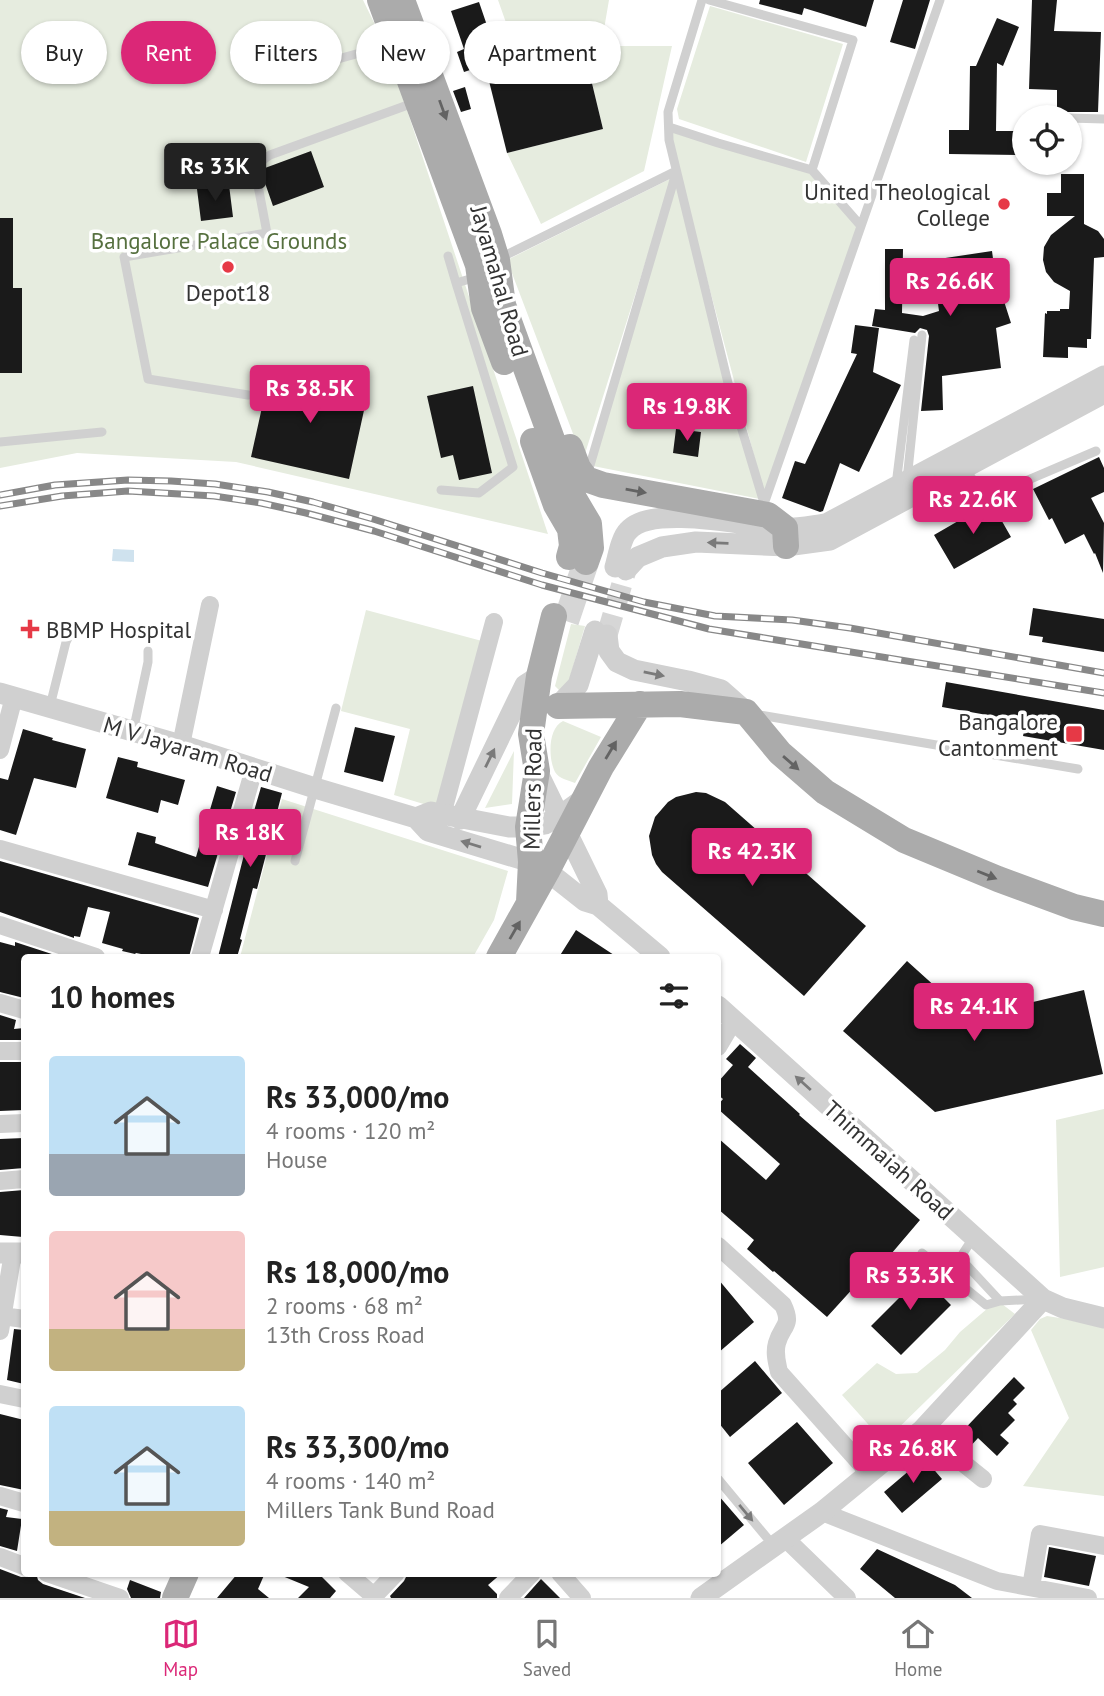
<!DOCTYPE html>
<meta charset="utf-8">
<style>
:root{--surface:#fff;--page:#f6f6f6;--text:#222;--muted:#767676;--line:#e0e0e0;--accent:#db2777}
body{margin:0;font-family:"PT Sans",sans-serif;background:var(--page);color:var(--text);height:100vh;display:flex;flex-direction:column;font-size:26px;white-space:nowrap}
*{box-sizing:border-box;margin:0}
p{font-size:23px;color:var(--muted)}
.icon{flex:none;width:38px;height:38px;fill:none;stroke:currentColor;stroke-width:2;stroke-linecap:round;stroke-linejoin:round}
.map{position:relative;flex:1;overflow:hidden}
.panel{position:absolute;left:21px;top:954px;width:700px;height:623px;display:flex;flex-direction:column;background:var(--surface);border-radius:7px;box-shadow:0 2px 5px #0004}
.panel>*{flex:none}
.banner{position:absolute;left:21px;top:21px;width:700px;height:63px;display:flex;gap:14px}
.controls{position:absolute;left:1012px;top:105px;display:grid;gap:14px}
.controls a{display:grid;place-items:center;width:70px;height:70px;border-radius:50%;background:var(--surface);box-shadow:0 2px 5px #0004;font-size:35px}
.price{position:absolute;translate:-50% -60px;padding:0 16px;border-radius:7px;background:var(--accent);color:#fff;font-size:23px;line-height:46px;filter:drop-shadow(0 2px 4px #0008)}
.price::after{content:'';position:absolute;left:50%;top:42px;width:21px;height:16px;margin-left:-10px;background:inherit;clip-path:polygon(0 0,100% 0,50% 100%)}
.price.on{background:#222;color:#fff}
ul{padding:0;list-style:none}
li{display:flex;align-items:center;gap:21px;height:175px;padding:0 28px}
li span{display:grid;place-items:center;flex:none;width:196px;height:140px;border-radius:7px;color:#555}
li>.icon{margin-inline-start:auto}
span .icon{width:84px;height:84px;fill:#fffc;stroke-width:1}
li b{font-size:30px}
h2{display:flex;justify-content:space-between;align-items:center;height:84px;padding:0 28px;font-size:30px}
.chip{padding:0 24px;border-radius:32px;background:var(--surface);box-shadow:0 2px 5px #0004;font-size:24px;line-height:63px}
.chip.on{background:var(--accent);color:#fff}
.tab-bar{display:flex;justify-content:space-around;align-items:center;height:98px;border-top:2px solid var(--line);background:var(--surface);font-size:19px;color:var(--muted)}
.tab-bar a{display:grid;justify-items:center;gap:4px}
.tab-bar .on{color:var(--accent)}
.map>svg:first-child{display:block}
.green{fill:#e6ecdf}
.water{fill:#cfe2ee}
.building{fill:#1a1a1a}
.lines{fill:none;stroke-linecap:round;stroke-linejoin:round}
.tertiary-tunnel{stroke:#d6d6d6;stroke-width:21;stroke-dasharray:21 10;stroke-linecap:butt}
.primary-tunnel{stroke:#d6d6d6;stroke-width:26;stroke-dasharray:26 13;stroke-linecap:butt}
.service{stroke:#d0d0d0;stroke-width:9}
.minor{stroke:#d0d0d0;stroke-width:18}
.tertiary{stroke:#d0d0d0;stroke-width:21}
.primary{stroke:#ababab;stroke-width:26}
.rail-casing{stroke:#888;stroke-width:7}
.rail{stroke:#fff;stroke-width:4.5;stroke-dasharray:13;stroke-linecap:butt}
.oneway{fill:#636363}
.oneway2{fill:#7a7a7a}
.poi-dot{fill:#e63946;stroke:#fff;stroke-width:2.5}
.labels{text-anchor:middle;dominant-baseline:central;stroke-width:7;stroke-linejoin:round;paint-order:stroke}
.poi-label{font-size:23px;fill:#333;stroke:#fff;text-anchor:end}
.park-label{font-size:23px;fill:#56703f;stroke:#fff}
.street-label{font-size:23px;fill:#333;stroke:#fff}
</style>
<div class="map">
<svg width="1104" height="1598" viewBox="0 0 1104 1598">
<rect width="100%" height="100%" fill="#fff"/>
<path class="green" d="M0,0H363L386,47L548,534L236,462L77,453L0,468Z
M498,0H609L603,35L510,34Z
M710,6L843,44L806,162L679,119L677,109Z
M583,46H672L644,171L541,224L507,153L603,129Z
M670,128L810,172L859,226L764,493L670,140Z
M672,178L583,460L507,260Z
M676,185L760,499L593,466Z
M366,610L482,641L440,809L394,795L410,729L341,711Z
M571,624L585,626L568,684L560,691L555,686Z
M563,721L601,737L575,783C568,780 559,779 555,772C548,758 548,728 563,721Z
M514,751L512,804L485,808Z
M282,799L508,871L494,920L473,957H240Z
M1104,1109V1267L1060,1277L1056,1120Z
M1002,1304L1015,1314L884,1442L842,1395L877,1363L896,1374L917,1373L945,1350L960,1332L988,1308Z
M1047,1316L1066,1319L1104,1328V1496L1023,1486L1069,1418L1031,1330L1040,1319Z"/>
<path class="water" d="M113,549L134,550V562L112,561Z"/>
<path class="building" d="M760,0H874L866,27L804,8L802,15L759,4Z
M903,0H930L915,49L890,42Z
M1032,0H1057L1054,31L1101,32L1098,112H1057V90L1029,89Z
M479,2L492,40L514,33L523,61L583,46L603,129L507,153L485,65L464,72L457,52L464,49L451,11Z
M997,18L1019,27L1003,66L997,63L996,131H1024V155L949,154V130H969L970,66H976Z
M465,87L471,109L461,112L453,91Z
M311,151L324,187L273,206L265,183L263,175L265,168Z
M1061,174H1084V224L1098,231L1104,239V257L1094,258L1091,339H1087V348L1068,347V358L1043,357L1045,313L1047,314V311H1060V309H1069L1070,291L1054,282L1046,272L1043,260L1044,247L1051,235L1075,216H1047V193H1061Z
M229,185L233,217L201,221L197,189Z
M0,218H13V288H22V373H0Z
M885,249H903L902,313L923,316L939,311L932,260L992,251L998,296L1002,295L1011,323L996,328L1001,368L942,376L943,410L921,411L929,336L927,330L920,328L915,333L872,326L875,309L885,310Z
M855,325L879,328L873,372L901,385L859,472L840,463L823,511L820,512L782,498L795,461L805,464L857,354L851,353Z
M270,371L368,392L349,479L251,457Z
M473,386L492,473L459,480L453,455L441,458L427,396Z
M676,429L701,432L698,457L673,453Z
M1099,457L1104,468V492L1091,498L1104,523L1103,573L1095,553L1094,554L1084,534L1065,544L1052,518L1049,520L1033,489Z
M991,502L1011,537L954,569L934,535Z
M1033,608L1104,619V652L1042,642L1043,637L1029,635Z
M946,682L1104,710V750L1023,736L1026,722L942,707Z
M355,727L395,736L383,782L344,772Z
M23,729L53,738L52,740L86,749L76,788L34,778L16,835L0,830V778L8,780Z
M118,757L138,762L137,767L185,780L178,805L161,800L158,813L106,798Z
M217,786L236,792L208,887L128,865L137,832L156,837L155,843L196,857Z
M261,787L282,793L257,889L253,888L240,939L242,940L237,957H218L247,843L245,842Z
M696,792L706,793L725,802L866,926L804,996L662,872L656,864L652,855L649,836L655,817L668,802L676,797Z
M0,861L199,918L189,957H156L136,953L135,954L122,951L123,949L102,943L110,912L88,907L80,937L74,936V938L0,912Z
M576,930L617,957H559Z
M0,942L15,946V942L61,957H24V998L0,992Z
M907,961L969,1017L1084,990L1103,1074L935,1112L843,1031Z
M0,1015L16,1020L14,1029L24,1028V1040H0Z
M740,1044L756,1058L748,1067L800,1114L799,1115L920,1220L880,1267L876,1263L827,1317L774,1271L773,1272L747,1249L754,1240L718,1209V1138L766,1180L780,1164L718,1109V1105L723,1099L718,1095V1082L733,1065L726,1059Z
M0,1062H24V1110L0,1111Z
M24,1138V1168L0,1170V1139Z
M24,1190L23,1237L0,1235V1192Z
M913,1267L930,1284L928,1289L930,1294L935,1296L940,1294L951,1305L901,1355L871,1326L902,1295L894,1286Z
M718,1279L754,1322L718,1353Z
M14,1329L24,1330V1384L7,1380Z
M755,1361L782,1393L730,1437L718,1422V1393Z
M1014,1377L1025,1388L1013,1400L1017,1404L1008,1413L1015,1420L1000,1435L1009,1443L997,1456L978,1438L967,1450L955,1439Z
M0,1414L24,1420V1490L0,1485Z
M797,1422L833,1463L784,1505L748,1463Z
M924,1458L942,1479L902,1513L884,1492Z
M718,1495L744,1525L718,1547Z
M0,1508L8,1510L6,1517L22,1519L17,1551L0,1546Z
M1049,1547L1096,1556L1089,1586L1044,1577Z
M877,1549L955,1585L972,1598H895L860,1569Z
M0,1569L21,1577H27L32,1573H36L38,1580L43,1584L85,1598H0Z
M238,1573H265L258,1589L269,1598H217Z
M275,1573H318L336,1591L330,1598H298L309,1587Z
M502,1573L488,1585L497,1594V1598H391L390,1596L404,1581L408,1573Z
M541,1579L560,1598H524Z
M130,1580L161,1592L160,1598H131L127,1589Z"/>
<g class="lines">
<path class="tertiary-tunnel" d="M607,635L626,570"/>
<path class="primary-tunnel" d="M566,621L586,562"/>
<path class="service" d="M702,0L668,112L669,140L728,383L764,503
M327,62L389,45
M1035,117H1042
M1069,118L1104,119
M669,127L718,143L812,170L853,40L709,0
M812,170L861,226
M448,256L456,283L470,279
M498,259L676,171
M248,395L148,379L124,257L267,233L256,175C257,165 262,160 270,155L416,102
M0,442L102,432
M964,468L983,493L1000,492L1096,451
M588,472L676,173
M907,480L922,335
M896,485L914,340
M441,490L479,493L513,467L456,283
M764,504L940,0
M50,706L66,642L69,636
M754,714L1078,769
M133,732L148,662V651
M295,861L336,708
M973,1238L960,1258L1000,1301
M922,1253L986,1305L1000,1301L1038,1299
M935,1289L947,1273
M718,1479L773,1545"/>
<path class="minor" d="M181,745L210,605
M0,750L14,697
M442,815L494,622
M0,849L214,910
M0,925L96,957
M200,957L254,769
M0,1003L24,1010
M718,1047L734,1020
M0,1051H24
M0,1124L24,1123
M0,1181L24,1179
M718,1246L783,1305C793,1326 782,1325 777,1343C774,1353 777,1362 779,1372L869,1473
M2,1316L24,1319
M0,1331L13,1253
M0,1394L24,1399
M922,1430L983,1479
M0,1496L24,1503
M822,1512L997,1581L1088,1598
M786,1539L847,1598
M0,1557L24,1566
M47,1573L120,1598
M347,1573L374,1596
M560,1573L582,1598
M1031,1587L1040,1534L1104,1546
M376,1598L374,1596L396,1573
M508,1598L532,1573"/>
<path class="tertiary" d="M615,567C618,557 621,538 628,531C650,504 745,525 777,528C793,530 810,526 826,524L1104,376
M626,570L638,557L662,547L696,542L786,546L830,540L1104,393
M607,635L609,651L617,662L634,670L688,681L721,690L746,712
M0,693L181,745L315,788L416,818L428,831L531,862L547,871L585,901L598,905L660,957
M558,706L578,685L595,631
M537,771L597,894L598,905
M416,818L431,812L509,827H528L545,824L560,816L582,800
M460,819L525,685L539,676
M718,1006L1043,1299L1063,1308L1104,1318
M0,1253H24
M701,1598L822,1512L922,1430L1043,1299"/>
<path class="primary" d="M380,0L478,265L484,308L504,362
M402,0L489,234L497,260L503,305L573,497L589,524L591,548L586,562
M533,441L556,505L570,529L572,546L569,557
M570,447L578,468L586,479L603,485L768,515L785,528L786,546
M558,706L680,704L746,712L780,753L825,792L904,840L998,879L1074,907L1104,914
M529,902L531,862L528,827L537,771L531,734L539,676L554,616
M499,957L547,871L601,767L640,704
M175,1598L186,1573"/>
<g class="rail-casing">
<path id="rail" d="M0,495L55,485L128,480L171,481L215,484L268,492L313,502L373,519L542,573L644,602L715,616L792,620L850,628L1104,673
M0,506L62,496L128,491L214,496L261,503L306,513L374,531L542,585L709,629L1104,693"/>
</g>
<use href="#rail" class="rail"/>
</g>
<defs><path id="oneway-solid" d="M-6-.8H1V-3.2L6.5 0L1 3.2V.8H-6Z" transform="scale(1.75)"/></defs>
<g class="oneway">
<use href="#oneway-solid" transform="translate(443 110) rotate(70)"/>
<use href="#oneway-solid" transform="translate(636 491) rotate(10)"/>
<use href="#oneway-solid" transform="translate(611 750) rotate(-59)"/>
<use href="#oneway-solid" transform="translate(791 763) rotate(41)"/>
<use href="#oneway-solid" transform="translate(987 875) rotate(22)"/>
<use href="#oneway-solid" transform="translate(515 930) rotate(-60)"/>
</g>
<g class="oneway2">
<use href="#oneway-solid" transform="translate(718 543) rotate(-178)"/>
<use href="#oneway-solid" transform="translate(654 674) rotate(11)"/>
<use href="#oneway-solid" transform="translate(490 758) rotate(-64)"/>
<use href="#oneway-solid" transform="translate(471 844) rotate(-163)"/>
<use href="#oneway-solid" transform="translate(803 1083) rotate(-138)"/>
<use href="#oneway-solid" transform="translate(746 1513) rotate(50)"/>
</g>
<g class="poi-dot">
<circle cx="1004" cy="204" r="7"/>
<circle cx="228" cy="267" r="7"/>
<path d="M26.5 618.5h7v7h7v7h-7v7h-7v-7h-7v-7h7z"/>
<rect x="1065" y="725" width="18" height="18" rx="3.5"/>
</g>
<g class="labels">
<g class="poi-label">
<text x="990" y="191">United Theological<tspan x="990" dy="26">College</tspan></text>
<text x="228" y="292" text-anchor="middle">Depot18</text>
<text x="46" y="629" text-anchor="start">BBMP Hospital</text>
<text x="1058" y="721">Bangalore<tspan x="1058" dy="26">Cantonment</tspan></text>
</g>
<g class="park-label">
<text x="219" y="240">Bangalore Palace Grounds</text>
</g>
<g class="street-label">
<text transform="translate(500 281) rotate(74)">Jayamahal Road</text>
<text transform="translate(188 749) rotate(17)">M V Jayaram Road</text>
<text transform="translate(532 789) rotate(-89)">Millers Road</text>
<text transform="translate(889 1160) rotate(42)">Thimmaiah Road</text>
</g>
</g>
</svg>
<div class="controls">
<a><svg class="icon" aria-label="locate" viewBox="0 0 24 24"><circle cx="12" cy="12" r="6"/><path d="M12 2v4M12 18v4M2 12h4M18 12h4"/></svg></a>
</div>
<b class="price on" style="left:215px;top:203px">Rs 33K</b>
<b class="price" style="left:950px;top:318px">Rs 26.6K</b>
<b class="price" style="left:310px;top:425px">Rs 38.5K</b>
<b class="price" style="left:687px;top:443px">Rs 19.8K</b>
<b class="price" style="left:973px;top:536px">Rs 22.6K</b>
<b class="price" style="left:250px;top:869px">Rs 18K</b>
<b class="price" style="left:752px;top:888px">Rs 42.3K</b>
<b class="price" style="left:974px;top:1043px">Rs 24.1K</b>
<b class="price" style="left:910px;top:1312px">Rs 33.3K</b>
<b class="price" style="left:913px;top:1485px">Rs 26.8K</b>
<div class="banner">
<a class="chip">Buy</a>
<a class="chip on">Rent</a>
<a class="chip">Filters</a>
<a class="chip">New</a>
<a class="chip">Apartment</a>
</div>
<section class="panel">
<h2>10 homes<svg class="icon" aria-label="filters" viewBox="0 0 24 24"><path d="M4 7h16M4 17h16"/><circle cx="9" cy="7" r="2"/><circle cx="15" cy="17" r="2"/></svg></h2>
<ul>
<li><span style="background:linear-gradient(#bfe0f5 70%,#9aa5b1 0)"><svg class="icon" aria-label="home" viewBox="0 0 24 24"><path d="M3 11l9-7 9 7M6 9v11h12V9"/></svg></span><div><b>Rs 33,000/mo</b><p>4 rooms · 120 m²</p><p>House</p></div></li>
<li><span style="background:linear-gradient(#f6c9c9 70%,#c2b280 0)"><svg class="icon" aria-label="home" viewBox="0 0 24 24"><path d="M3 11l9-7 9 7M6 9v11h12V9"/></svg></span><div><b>Rs 18,000/mo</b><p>2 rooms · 68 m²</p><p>13th Cross Road</p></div></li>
<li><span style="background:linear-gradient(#bfe0f5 75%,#c2b280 0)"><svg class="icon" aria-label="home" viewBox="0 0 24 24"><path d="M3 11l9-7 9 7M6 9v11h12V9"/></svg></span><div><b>Rs 33,300/mo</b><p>4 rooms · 140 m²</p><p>Millers Tank Bund Road</p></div></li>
</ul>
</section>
</div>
<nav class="tab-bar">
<a class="on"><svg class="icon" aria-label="map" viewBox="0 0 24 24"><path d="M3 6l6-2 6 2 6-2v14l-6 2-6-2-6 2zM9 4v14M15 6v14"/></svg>Map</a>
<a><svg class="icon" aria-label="saved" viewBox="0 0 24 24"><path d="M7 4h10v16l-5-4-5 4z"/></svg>Saved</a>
<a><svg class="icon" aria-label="home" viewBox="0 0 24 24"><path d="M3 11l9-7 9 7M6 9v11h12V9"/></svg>Home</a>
</nav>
